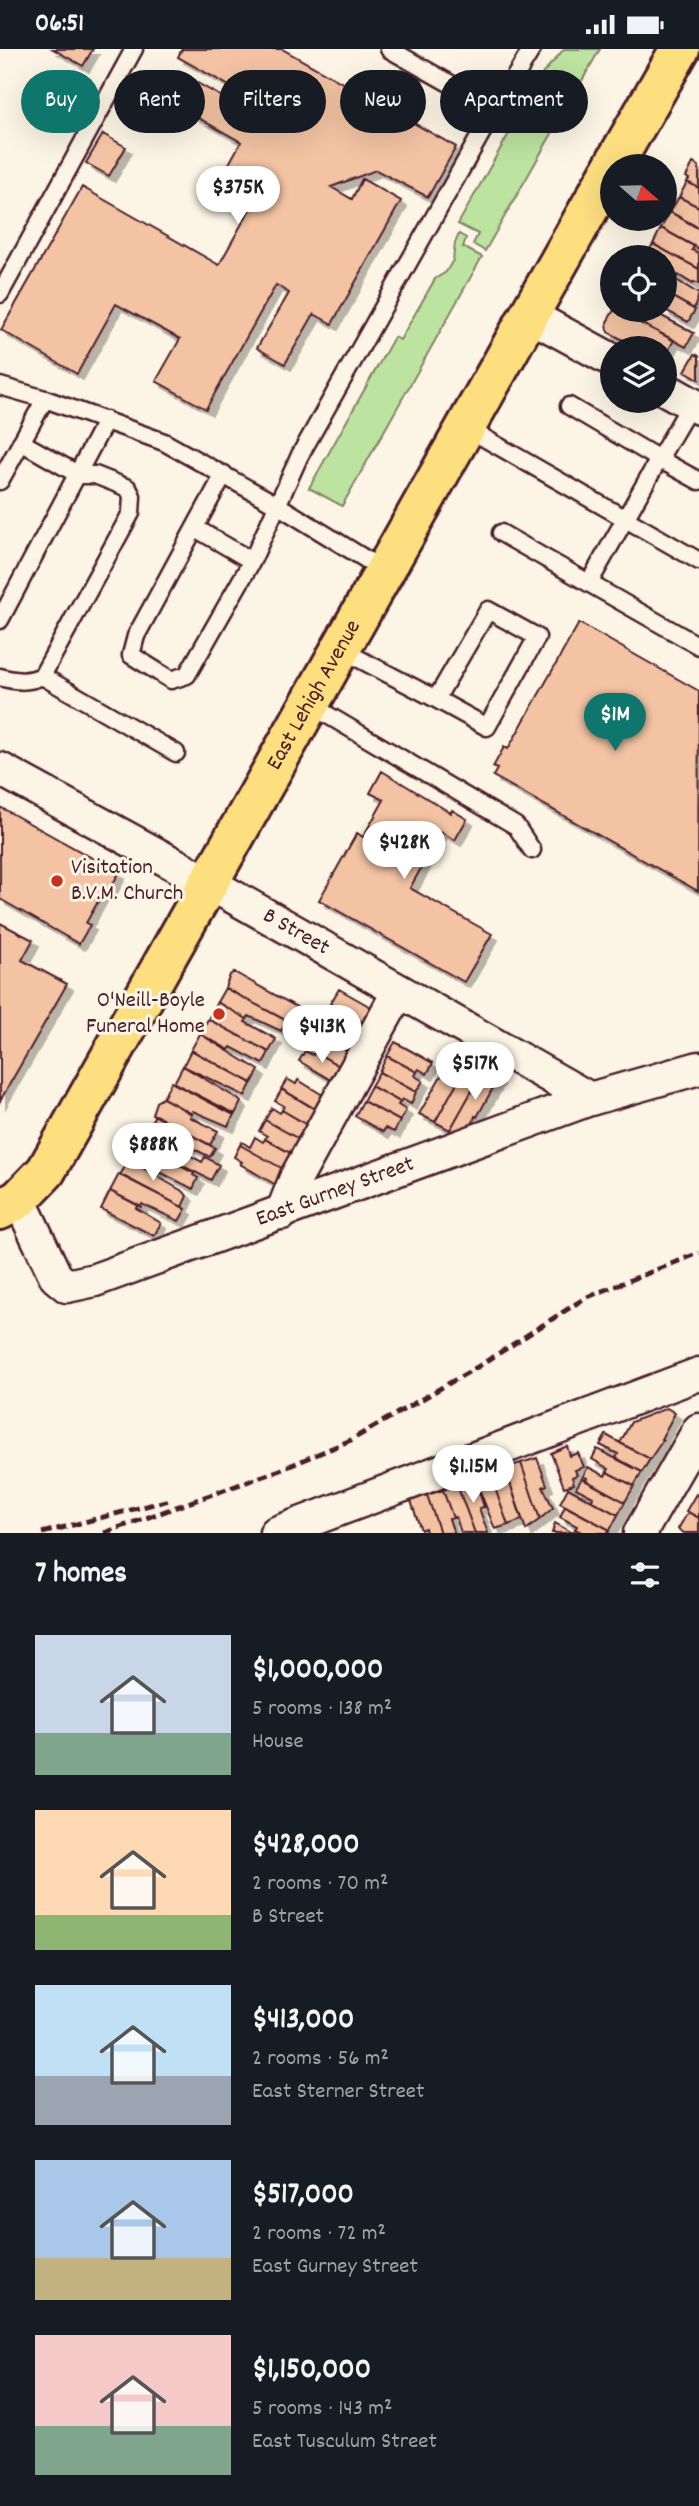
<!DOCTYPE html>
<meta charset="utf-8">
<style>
:root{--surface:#171b24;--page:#242831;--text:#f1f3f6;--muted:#9ea1a6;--accent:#0f766e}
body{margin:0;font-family:Dekko,sans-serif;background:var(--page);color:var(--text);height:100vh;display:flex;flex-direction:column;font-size:26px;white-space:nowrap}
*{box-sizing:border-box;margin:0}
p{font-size:23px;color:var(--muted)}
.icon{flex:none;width:38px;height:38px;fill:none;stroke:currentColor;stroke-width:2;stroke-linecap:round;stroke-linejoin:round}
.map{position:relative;height:1484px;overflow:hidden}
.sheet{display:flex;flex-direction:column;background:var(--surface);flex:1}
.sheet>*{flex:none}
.top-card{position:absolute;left:21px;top:21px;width:658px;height:63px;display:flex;gap:14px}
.needle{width:46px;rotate:110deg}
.controls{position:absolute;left:600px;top:105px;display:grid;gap:14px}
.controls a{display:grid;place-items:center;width:77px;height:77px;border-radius:50%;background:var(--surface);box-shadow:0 7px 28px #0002;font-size:35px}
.price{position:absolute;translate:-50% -60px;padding:0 16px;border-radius:24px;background:#fff;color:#222;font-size:23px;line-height:46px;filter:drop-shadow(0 2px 4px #0008)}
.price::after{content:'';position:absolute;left:50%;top:42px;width:21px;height:16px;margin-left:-10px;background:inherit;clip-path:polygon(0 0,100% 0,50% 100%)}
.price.on{background:var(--accent);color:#fff}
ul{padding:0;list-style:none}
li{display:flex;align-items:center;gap:21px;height:175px;padding:0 35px}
li span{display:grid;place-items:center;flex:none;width:196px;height:140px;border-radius:0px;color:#555}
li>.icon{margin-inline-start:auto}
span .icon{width:84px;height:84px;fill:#fffc;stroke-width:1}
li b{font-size:30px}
h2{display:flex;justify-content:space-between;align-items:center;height:84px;padding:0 35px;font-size:30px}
.tag{padding:0 24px;border-radius:32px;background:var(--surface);box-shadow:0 7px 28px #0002;font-size:24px;line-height:63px}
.tag.on{background:var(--accent);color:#fff}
.status{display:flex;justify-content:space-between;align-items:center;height:49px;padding:0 35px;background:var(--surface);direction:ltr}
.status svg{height:19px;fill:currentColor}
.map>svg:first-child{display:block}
.green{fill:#bce4a0;stroke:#838266;stroke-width:2}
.building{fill:#f3c3a3;stroke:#4a1f2b;stroke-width:2;filter:url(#shadow)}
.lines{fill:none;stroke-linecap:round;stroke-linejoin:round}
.lane-casing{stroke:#4a1f2b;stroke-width:21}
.street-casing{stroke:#4a1f2b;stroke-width:37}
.primary-casing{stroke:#4a1f2b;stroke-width:44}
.lane{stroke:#fcf5e5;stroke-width:16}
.street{stroke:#fcf5e5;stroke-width:32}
.primary{stroke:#fddf80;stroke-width:38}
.rail{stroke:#4a1f2b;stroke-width:5;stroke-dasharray:10 5;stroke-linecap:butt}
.poi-dot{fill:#c8321e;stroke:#fcf5e5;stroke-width:2.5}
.labels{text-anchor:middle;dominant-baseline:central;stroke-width:6;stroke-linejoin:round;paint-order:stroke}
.street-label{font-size:23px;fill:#4a1f2b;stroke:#fcf5e5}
.poi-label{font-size:23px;fill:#4a1f2b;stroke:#fcf5e5;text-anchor:start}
</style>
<div class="status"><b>06:51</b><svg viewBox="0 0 49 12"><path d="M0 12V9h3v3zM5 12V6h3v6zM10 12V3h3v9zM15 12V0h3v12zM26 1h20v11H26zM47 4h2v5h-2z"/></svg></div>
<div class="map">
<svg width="699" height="1484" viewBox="0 0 699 1484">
<defs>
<filter id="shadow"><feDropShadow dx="6" dy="6" stdDeviation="0" flood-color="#0004"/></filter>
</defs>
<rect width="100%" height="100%" fill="#fcf5e5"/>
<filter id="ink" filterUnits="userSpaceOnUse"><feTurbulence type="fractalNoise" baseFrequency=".0143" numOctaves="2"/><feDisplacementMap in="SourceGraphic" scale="14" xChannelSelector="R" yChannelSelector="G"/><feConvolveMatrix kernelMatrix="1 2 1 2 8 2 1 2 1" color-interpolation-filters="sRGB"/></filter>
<g filter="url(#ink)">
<path class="green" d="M564,0H600L485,202L473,195L478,185L458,175L543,24Z
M459,185L466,189L463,198L482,208L342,457L309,439L394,288L400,291L435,230L446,223L453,211L455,194Z"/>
<path class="building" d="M53,0H93L83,17Z
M182,0H282L456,98L428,148L376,121L331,138L352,150L362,130L401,152L332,275L314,265L285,315L257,299L289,244L276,236L206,360L156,332L180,290L116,255L77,325L1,281L82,138L219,216L255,151L220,131L241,93L177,57L192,31L256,67L263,56L178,8Z
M103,85L126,98L109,127L86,114Z
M693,114L699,117V139L687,133L689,130L686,128Z
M687,133L699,139V158L679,148Z
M679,148L699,158V179L670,163Z
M670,163L699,180V200L661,179Z
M661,179L694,197L692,201L699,204V220L653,195Z
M653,195L699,220V235L694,233L693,235L678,226L676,230L665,224V208H645Z
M665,224L699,245L694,260L665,244Z
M665,244L695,261L688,273L665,261Z
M614,261L674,291L665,308V299H638L608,283L607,273Z
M616,261H654L657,262L656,264L694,284L686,298Z
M695,305L699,307V330L685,322Z
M579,574L699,642L698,842L493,727L497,720L493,718L504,698L508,700Z
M382,722L451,764L452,761L467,770L455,791L441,783L410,839L492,885L464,933L319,851L357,784L363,788L384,751L370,744Z
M0,758L119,824L109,842L105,840L86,874L90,876L79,895L0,850Z
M0,874L33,891L22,911L67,935L0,1052Z
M234,923L300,960L293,973L287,970V972L225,939L230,926Z
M225,939L287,972L281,982L249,967L247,970L217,953Z
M339,940L376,961L367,976L330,955Z
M217,953L247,970L245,973L276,990L269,1003L208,970Z
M208,970L269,1003L263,1015L231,998L229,1001L200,985Z
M321,972L330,977L331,973L359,989L351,1004L315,984Z
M315,984L351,1004L343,1019L315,1003L317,999L308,994Z
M200,985L259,1021L252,1034L191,1001Z
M395,993L433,1014L427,1025L419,1020L417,1023L387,1007Z
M191,1001L248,1032L251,1035L245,1047L183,1017Z
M305,1002L313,1006L315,1003L343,1019L334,1033L299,1012Z
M453,1006L468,1014L435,1073L419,1065Z
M387,1007L417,1023L415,1027L423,1032L416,1043L379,1023Z
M468,1014L483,1022L450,1081L435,1073Z
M183,1017L238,1050L241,1053L235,1065L174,1034Z
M483,1022L498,1030L477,1068L475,1067L472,1076L453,1083L450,1081Z
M379,1023L416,1043L411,1055L402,1050L400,1053L371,1037Z
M287,1030L296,1035L298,1031L326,1048L318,1062L281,1040Z
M171,1033L234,1066L228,1077L193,1062L192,1065L163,1049Z
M371,1037L400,1053L398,1056L406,1061L400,1072L363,1052Z
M282,1040L322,1064L313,1079L282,1061L284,1057L275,1052Z
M163,1049L192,1065L190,1068L218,1082L210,1096L152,1065L156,1053Z
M363,1052L400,1072L394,1083L385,1079L383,1083L355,1067Z
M272,1059L280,1064L282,1061L310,1078L302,1092L265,1071Z
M155,1066L215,1099L210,1108L178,1092L176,1095L147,1080Z
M265,1071L304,1093L294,1106L265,1090L267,1087L259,1082Z
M146,1079L176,1095L174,1098L202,1113L205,1108L219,1116L211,1131L138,1095Z
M255,1088L263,1093L265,1090L294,1106L285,1121L240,1096L242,1093L250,1098Z
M137,1095L194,1124L193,1126L198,1129L193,1140L160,1123L158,1126L129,1111Z
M240,1096L285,1121L276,1136L240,1115L242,1113L234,1108Z
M129,1111L184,1143L187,1147L182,1158L120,1126Z
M119,1125L186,1160L179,1172L142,1155L141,1158L110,1142Z
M110,1142L138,1156L136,1159L161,1174L154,1187L101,1160Z
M667,1359L675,1364L661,1390L663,1391L650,1410L620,1394L631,1373Z
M606,1386L650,1410L642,1423L616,1409L618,1405L600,1396Z
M567,1397L570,1407L578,1404L584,1418L575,1421L577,1426L572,1428L574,1435L564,1438L551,1404Z
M597,1400L642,1423L634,1437L607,1423L609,1420L592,1410Z
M537,1409L547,1436L543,1438L553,1459L540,1470L521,1414Z
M521,1414L540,1470L526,1481L505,1419Z
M588,1418L605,1427L607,1423L634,1437L625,1453L586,1432L587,1429L583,1427Z
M505,1419L522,1471L508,1476L490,1425Z
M490,1425L508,1476L495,1480L475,1430Z
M582,1429L625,1453L618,1466L592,1452L593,1448L576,1439Z
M475,1430L484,1458L479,1459L488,1484H475L457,1436Z
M457,1436L475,1484H461L456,1468L453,1469L443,1441Z
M568,1439L618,1466L610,1481L560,1454Z
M443,1441L453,1469L449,1470L454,1484H440L427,1446Z
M696,1445L699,1447V1469L686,1462Z
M427,1446L440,1484H426L425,1479L421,1481L411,1452Z
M565,1457L610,1481L608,1484H583L575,1480L577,1477L560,1468Z
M688,1463L699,1469V1484H684L678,1480Z
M555,1474L573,1484L575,1480L583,1484H552Z"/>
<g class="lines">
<g class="lane-casing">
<path id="lane" d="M389,0L495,60
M0,245L134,0
M0,337L45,350L164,393L279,457L385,522
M691,355L659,410L699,432
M569,357L659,410L589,534
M465,378L699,512
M224,425L136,587L131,606L171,631L187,626L252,512L300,406L495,60L532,0
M0,432L45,350
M195,479L252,512
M501,484L699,597
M488,561L537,588L487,678L436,650Z
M0,571L106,371
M342,601L436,650
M42,627L176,704
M0,628C15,632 27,634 42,627L131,464L132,447L128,439L95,426H79L21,393
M309,655L516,777L532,801"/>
</g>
<g class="street-casing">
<g id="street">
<path d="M529,266L612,311"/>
<path d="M665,340L699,359"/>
<path id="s1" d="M0,720L209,834L590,1050"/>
<path id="s2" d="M19,1150L56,1228L67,1237L95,1231L590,1050L699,1019"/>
<path d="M282,1164L296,1129L399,942"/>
<path d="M276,1484L699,1325"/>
<path d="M640,1484L699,1381"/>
</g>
</g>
<g class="primary-casing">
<g id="primary">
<path d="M613,117L680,0"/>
<path id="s3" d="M0,1161L19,1150L46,1122L612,119"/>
</g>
</g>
<use href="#lane" class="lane"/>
<use href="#street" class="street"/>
<use href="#primary" class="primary"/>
<path class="rail" d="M42,1484L169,1451
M104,1484L280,1421L351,1391L479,1317L585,1249L699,1204"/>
</g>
</g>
<g class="poi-dot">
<circle cx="57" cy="832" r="7"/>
<circle cx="219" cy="965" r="7"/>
</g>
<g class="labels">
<g class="street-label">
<text stroke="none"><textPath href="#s3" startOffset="607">East Lehigh Avenue</textPath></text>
<text stroke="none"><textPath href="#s1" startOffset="338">B Street</textPath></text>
<text stroke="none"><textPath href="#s2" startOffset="385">East Gurney Street</textPath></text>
</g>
<g class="poi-label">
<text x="71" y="819">Visitation<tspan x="71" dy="26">B.V.M. Church</tspan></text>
<text x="205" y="952" text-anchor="end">O'Neill-Boyle<tspan x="205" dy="26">Funeral Home</tspan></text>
</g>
</g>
</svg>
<div class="controls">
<a><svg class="needle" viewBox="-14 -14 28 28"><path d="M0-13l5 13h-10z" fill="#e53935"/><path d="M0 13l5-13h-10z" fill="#9ea1a6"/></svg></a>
<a><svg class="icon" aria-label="locate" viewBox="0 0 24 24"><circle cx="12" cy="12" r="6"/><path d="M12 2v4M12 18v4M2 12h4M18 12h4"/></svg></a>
<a><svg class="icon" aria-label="layers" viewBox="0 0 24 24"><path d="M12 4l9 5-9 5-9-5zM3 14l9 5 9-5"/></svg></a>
</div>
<b class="price" style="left:238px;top:177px">$375K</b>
<b class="price on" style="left:615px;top:704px">$1M</b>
<b class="price" style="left:404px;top:832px">$428K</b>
<b class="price" style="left:322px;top:1016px">$413K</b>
<b class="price" style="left:475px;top:1053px">$517K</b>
<b class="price" style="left:153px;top:1134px">$888K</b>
<b class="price" style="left:473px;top:1456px">$1.15M</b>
<div class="top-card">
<a class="tag on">Buy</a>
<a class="tag">Rent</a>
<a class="tag">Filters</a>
<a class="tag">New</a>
<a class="tag">Apartment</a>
</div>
</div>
<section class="sheet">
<h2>7 homes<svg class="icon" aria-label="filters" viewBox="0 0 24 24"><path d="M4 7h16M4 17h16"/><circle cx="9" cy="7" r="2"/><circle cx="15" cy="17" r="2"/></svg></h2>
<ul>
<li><span style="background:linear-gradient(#c9d6e8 70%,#7fa58c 0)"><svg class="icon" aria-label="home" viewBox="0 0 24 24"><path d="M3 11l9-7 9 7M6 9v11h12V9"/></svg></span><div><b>$1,000,000</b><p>5 rooms · 138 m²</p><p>House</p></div></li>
<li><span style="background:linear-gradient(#ffd9b3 75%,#8fb573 0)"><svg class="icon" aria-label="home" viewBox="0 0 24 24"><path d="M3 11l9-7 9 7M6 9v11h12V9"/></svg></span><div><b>$428,000</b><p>2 rooms · 70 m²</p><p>B Street</p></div></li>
<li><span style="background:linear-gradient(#bfe0f5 65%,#9aa5b1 0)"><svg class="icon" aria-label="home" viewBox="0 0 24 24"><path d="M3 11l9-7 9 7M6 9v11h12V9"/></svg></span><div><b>$413,000</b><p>2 rooms · 56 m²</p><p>East Sterner Street</p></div></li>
<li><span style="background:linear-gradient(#a9c7e8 70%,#c2b280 0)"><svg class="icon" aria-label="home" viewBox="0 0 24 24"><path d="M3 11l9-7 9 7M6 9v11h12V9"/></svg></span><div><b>$517,000</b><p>2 rooms · 72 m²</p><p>East Gurney Street</p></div></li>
<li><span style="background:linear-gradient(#f6c9c9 65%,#7fa58c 0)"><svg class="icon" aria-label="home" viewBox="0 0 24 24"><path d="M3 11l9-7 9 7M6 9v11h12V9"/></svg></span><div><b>$1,150,000</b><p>5 rooms · 143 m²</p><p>East Tusculum Street</p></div></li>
</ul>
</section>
